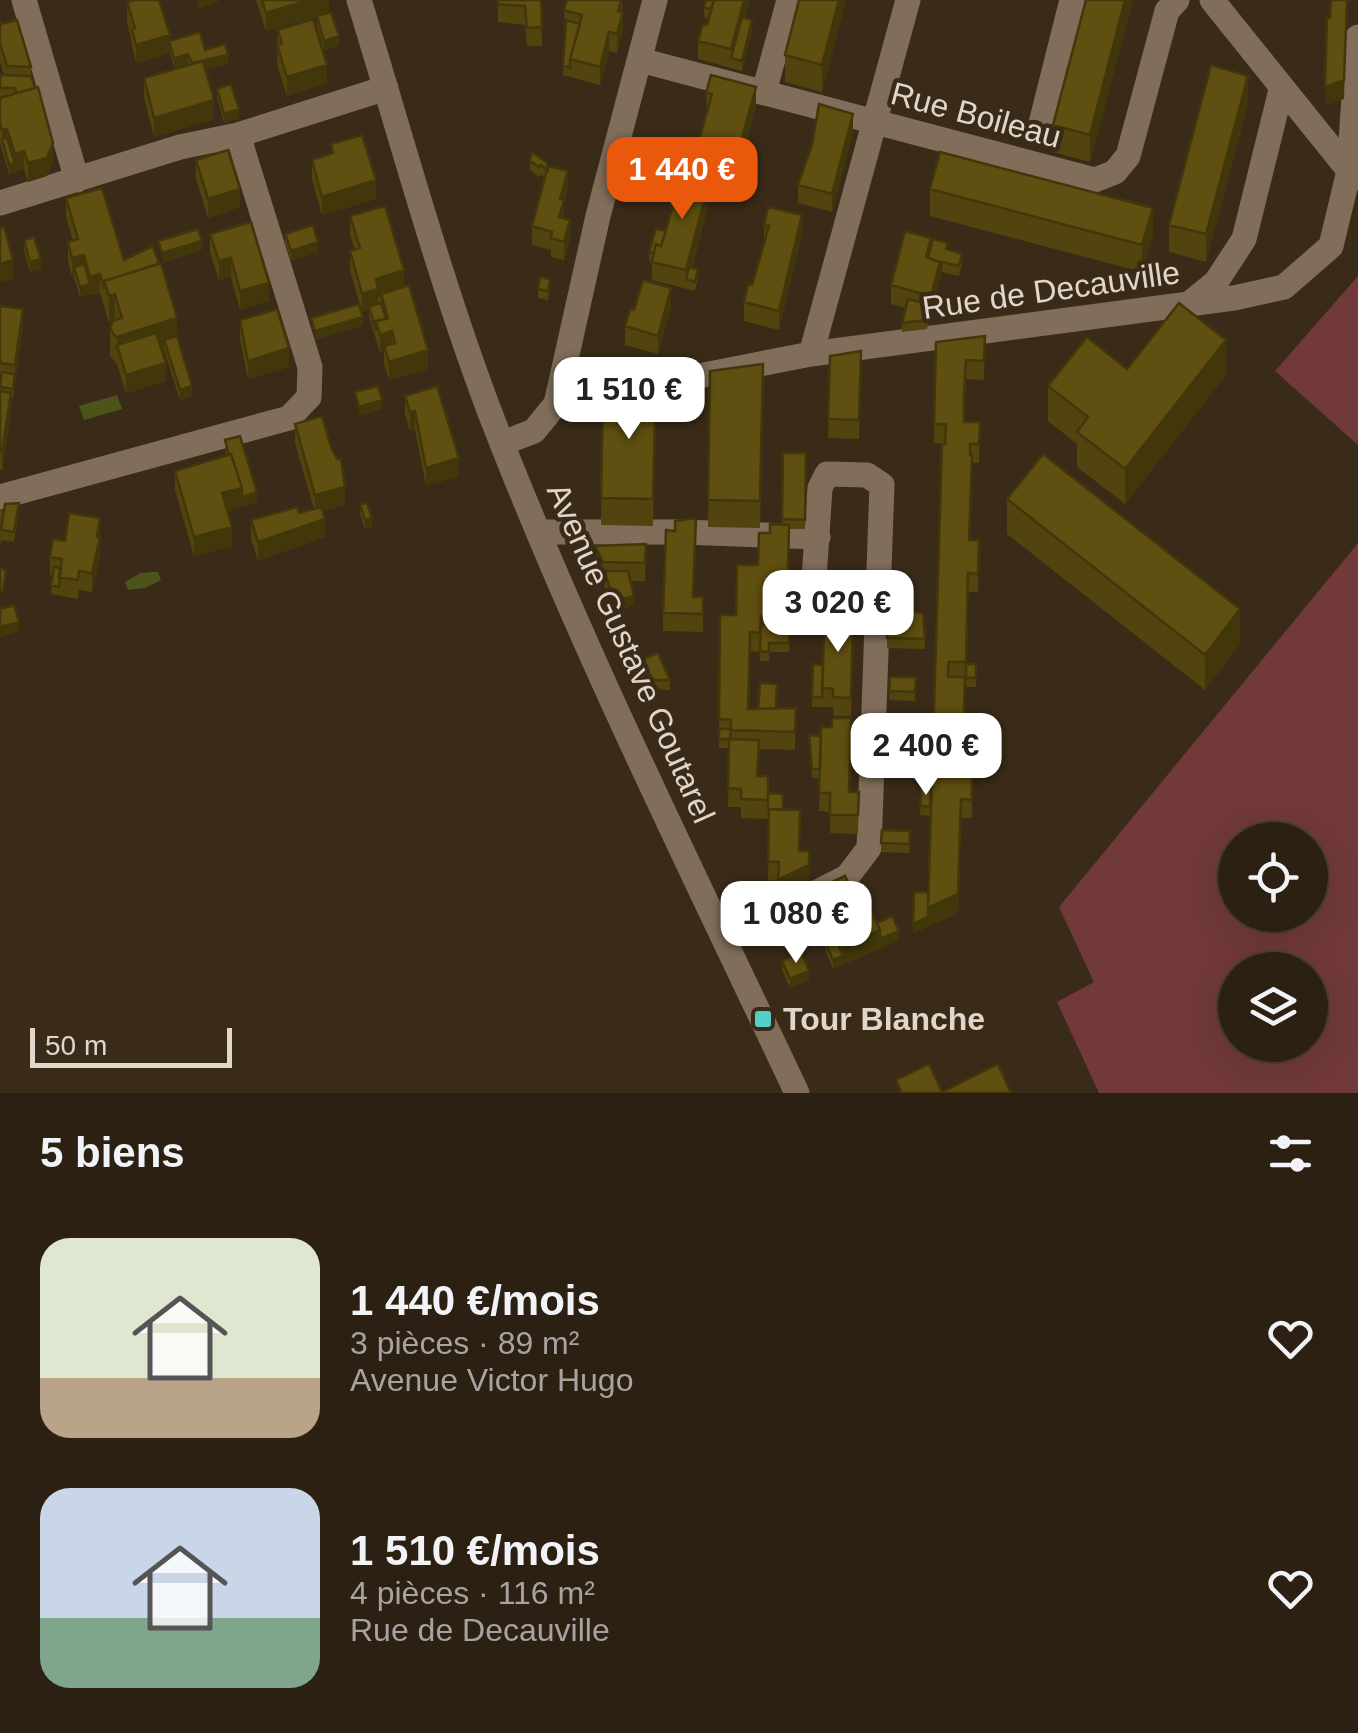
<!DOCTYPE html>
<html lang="fr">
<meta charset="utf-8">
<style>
:root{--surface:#2c2013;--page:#34281c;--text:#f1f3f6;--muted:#a6a3a0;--line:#483e33;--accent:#ea580c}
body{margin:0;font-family:Arial,sans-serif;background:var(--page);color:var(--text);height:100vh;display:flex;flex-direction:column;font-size:38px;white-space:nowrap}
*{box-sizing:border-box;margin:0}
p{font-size:32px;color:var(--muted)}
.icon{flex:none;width:55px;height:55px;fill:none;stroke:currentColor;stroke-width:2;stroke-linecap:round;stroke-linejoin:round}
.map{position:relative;height:1093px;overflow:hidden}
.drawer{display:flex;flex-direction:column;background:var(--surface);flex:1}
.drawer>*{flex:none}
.tools{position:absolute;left:1218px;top:822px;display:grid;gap:20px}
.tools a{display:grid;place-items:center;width:110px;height:110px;border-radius:50%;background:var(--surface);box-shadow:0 10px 40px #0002,0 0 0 2px var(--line);font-size:50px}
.scale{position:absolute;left:30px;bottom:25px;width:202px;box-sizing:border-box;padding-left:10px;border:5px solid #e0d6cc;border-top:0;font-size:28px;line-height:35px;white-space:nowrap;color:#e0d6cc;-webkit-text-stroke:8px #3a2b19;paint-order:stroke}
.price{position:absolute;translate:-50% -85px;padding:0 22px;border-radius:20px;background:#fff;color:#222;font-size:32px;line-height:65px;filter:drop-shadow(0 2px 5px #0008)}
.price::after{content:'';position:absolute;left:50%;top:60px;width:30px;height:22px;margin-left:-15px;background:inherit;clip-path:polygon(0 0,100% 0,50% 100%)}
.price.active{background:var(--accent);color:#fff}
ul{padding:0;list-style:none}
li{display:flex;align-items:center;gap:30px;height:250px;padding:0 40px}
li span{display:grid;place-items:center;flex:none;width:280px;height:200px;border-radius:30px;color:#555}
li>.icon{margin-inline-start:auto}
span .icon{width:120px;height:120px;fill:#fffc;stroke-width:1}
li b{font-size:42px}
h2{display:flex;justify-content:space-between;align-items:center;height:120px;padding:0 40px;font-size:42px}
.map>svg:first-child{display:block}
.green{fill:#713939;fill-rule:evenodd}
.water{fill:#4c541b}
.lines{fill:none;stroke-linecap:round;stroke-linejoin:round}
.minor{stroke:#806e5a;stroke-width:25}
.wall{fill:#52440e}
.shaded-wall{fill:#42370b}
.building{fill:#5f4f10;stroke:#42370b;stroke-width:2.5}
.poi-dot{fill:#55cec6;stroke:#3a2b19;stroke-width:4}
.labels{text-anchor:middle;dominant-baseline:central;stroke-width:9;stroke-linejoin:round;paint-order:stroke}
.street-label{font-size:32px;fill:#e0d6cc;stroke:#3a2b19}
.poi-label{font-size:32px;font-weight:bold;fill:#e0d6cc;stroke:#3a2b19;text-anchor:start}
</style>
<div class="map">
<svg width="1358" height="1093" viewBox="0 0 1358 1093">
<rect width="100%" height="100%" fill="#3a2b19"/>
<path class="green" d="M1358,276V445L1275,371Z
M1358,543V1093H1099L1057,1002L1094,982L1059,907ZM1235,840H1310V915H1235ZM1235,970H1310V1045H1235Z"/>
<path class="water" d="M117,395L122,409L84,420L79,406Z
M152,572H158L161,580L145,588L128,590L125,582L141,573Z"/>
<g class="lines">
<path class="minor" d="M24,0L77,180
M359,0C402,139 440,282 492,418C581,648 692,870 797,1093
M1212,0L1355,178
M640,60L1095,180L1115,172L1128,156L1167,11L1177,0
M764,92L789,0
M1040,127L1072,0
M0,203L180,147L238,135L386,88
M1189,304L1216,282L1244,239L1281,90
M811,354L908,0
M556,404L811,354L1234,298L1284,287L1331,246L1349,171L1358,37
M503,443L534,431L556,404L598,216L655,0
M0,497L289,418L309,397L310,367L238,135
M539,532H683L818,537
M725,939L847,877L869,848L882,485L867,475L827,474L820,488L813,595L821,608L878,614"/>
</g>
<path class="wall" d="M256,0H329V12L339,45L324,50L317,26V16L327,13L266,31Z
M498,0H541L542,46H527L525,25L498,22Z
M622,0L623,30L617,53L609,51L600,85L563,75L565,29L564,10Z
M749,0L745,18L752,29L742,71L698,59V41L707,25L709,18L704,17V7Z
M846,0L822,92L785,82V55Z
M1086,0H1133L1090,162L1053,152V125Z
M127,2L170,41L205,50L228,64L205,70L214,119L154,137L144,97V78L189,65L188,64L174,68L170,53L136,63L127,21Z
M0,20L1,24L31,67V76L53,161L47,176L28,182L24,169L9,174L0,143V98L3,97H0V75H4L0,62Z
M278,30L327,83L287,96L277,64Z
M217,89L239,118L224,123L217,98Z
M706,93L756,106L731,197L721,194V183L690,176V157L699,141L707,112Z
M1248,103L1206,262L1169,252V225Z
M853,132L832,212L798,203V185Z
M331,144L376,199L322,215L312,179V160L331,154Z
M196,160L240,207L208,218L196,179Z
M530,161L548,166L568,189L564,202V218L570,238L564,260L551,257V250L532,245V226L545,177L541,175L539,177L530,170Z
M930,189L1153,235L1142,272L930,216Z
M670,192L709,201L692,268L698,278L695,291L652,280V262L649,261V252L666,231L671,211H670Z
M66,198L124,260L177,336L192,396L180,400L164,350H162L166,381L126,393L117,364L110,356V328L112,322L109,323L100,293L90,295V293L80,297L74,277H72L68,261V242L73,241L66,217Z
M350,216L404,287L428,369L389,380L384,364V352L380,353L369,316V310L362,312L350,270V251L355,250L350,235Z
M764,225L802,234L779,330L744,321V302L752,285L764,243Z
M210,234L269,301L240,310L231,277L219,280L210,252Z
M285,234L318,252L291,260L285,243Z
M24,240L41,269L30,272L24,250Z
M931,247L948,250L962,263L959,276L942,272L927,329L902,332V323L906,308L891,304V285Z
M550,288L548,300L538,298V289Z
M0,306L23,327L13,398H11V411L2,470H0Z
M671,307L658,354L625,345V326L634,310Z
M240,320L289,367L248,379L240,339Z
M985,336L984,380L966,379L964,422H980L979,463H972L970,540H979L978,592H968L966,664H976V687H966V680H965L962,772L972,773V818H961L958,913L913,933L928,892L930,816L920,815L921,789H931L945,444L934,443L936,342Z
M830,356L861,370L859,439L828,438Z
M763,364L760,528L708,527L710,371Z
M1127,369L1226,375L1125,504L1077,467V444L1048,421V386Z
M656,379L653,526L601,525L603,392H621Z
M405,396L459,476L426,486L415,429L410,431L405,414Z
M295,424L345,505L323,511L325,537L258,561L251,539V520L299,513L314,509L295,443Z
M225,440L257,502L227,511L232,546L194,556L175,490V471L226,456Z
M783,453H806L805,529H789L787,625H790L789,652H769V661H760V652L750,651L749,709L796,708L795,750L759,749L758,776L768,793L783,810L800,851H809V884L778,898V881L768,880L769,819L741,818V807H728L729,748H719V719L758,565L770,533L782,525Z
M1007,499L1240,644L1205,690L1007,534Z
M360,504L372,527L365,529L360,514Z
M0,510L19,512L14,542L1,540L0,549Z
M100,518V556L92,592L79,590L78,599L51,594L52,576H50V557L65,541Z
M646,544L645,581H630L634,605L616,611L595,565V546Z
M694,597H703V632L663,631V613Z
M888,608L925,639V649L887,648Z
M853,615L851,716H833V707H812L813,664L823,665Z
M643,659L670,680V690L652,689L643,669Z
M890,677H916L915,701L889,700Z
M884,732L920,733L919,758L884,757Z
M809,735L849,792H859L858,834L830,833V812L819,811L820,778H812Z
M882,830L910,831L909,853L881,852Z
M817,889L863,913L899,940L833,969L825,950V941L831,939L817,907Z
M782,961L809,980L790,988L782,970Z"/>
<path class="shaded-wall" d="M197,0H218V2L197,9Z
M308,0H329V12L266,31V13Z
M621,0L623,30L617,53L618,11Z
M744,0H749L734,59L731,58V49Z
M839,0H846L822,92V65Z
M1125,0H1133L1090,162V135Z
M1347,0L1344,99L1325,106V87Z
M752,20V29L742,71V61Z
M609,32V51L600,85V67Z
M170,35V53L136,63V45Z
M339,36V45L324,50V41Z
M188,54V64L174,68V59Z
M228,55V64L192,73V63Z
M327,65V83L287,96V77Z
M1248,76V103L1206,262V234Z
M756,87V106L731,197V178Z
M214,100V119L154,137V118Z
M239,109V118L224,123V114Z
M853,114V132L832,212V194Z
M7,129V147L2,139V130Z
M53,143V161L47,176L28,182V163Z
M24,151V169L15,172V154Z
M15,163V172L9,174V165Z
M568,171V189L564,202V219L559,235L560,199Z
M376,180V199L322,215V197Z
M709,182V201L688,280L686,279V270Z
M240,189V207L208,218V199Z
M1153,208V235L1142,272V245Z
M802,215V234L779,330V311Z
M570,220V238L564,260V242Z
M202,241V250L162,263V253Z
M318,242V252L291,260V251Z
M84,255V274L74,267V277H72V258Z
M231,258V277L219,280V261Z
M41,259V269L30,272V262Z
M13,260V279L0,282V264Z
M940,262H942V272L931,315V296Z
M404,270V289L378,297V308L369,306V310L362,312V294L376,279Z
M100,274V293L90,295V277Z
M269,283V301L240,310V291Z
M90,284V293L80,297V287Z
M671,288V307L658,354V336Z
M115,294V321L109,323V296Z
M23,309V327L13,398L15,365Z
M363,317V326L315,340V331Z
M177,318V346L164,340V350L122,362L117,345V337Z
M392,331V349L384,346V352L380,353V335Z
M1226,340V375L1125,504V469Z
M289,348V367L248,379V361Z
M428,350V369L389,380V362Z
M166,363V381L126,393V375Z
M192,386V396L180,400V390Z
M11,393V411L2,470V452Z
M382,400V409L359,416V407Z
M415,411V429L410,431V412Z
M459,458V476L426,486V468Z
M345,487V505L315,513V495Z
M242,488L257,492V502L222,512V493Z
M100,518V556L92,592V573Z
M372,518V527L365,529V520Z
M325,519V537L258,561V542Z
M232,527V546L194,556V537Z
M634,596V605L616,611V601Z
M1240,609V644L1205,690V655Z
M19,622V631L0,637V627Z
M961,818L958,913L913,933V924Z
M809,865V884L778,898V880Z
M880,930L899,931V940L843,965V947Z
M843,956V965L833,969V960Z
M809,971V980L790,988V979Z"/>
<path class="building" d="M134,0H159L170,35L136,45L132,29L135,28L127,2Z
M262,0H308L266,13Z
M498,0H541L542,27L527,28L525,6L498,4Z
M567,0H621L618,11L623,12L617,34L609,32L600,67L570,59L582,15L564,10Z
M706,0H714L711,9L704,7Z
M714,0H744L731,49L698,41L703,24L707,25Z
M799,0H839L822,65L785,55Z
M1086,0H1125L1090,135L1053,125Z
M1331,0H1347L1344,80L1325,87L1327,18H1330Z
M331,12L339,36L324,41L317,16Z
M742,17L752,20L742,61L731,58Z
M313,19L327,65L287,77L277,45L282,44L278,30Z
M0,20L1,24L17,20L31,67L7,66L0,44Z
M566,20L580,24L570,59V68L563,65Z
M200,32L205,50L225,44L228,55L192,63L188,54L174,59L169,41Z
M203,61L214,100L154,118L144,78Z
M1211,65L1248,76L1206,234L1169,225Z
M0,75L31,76L35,88L17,93L15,88H0Z
M711,75L756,87L731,178L721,176L724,165L690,157L694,140L699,141L712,94L706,93Z
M231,84L239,109L224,114L217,89Z
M38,87L53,143L47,158L28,163L24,151L15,154L7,129L2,130L0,124V98Z
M819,104L853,114L832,194L798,185L812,145Z
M362,135L376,180L322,197L312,160L333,153L331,144Z
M7,138L15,163L9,165L2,139Z
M228,150L240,189L208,199L196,160Z
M532,152L547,163L548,170L541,165L539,167L530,161Z
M940,152L1153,208L1142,245L930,189Z
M548,166L568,171L560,199L564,200L559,217L570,220L564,242L551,238L552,232L532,226Z
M675,173L709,182L686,270L652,262L656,244L661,246L668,223L676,194L670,192Z
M102,188L124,260L153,246L159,264L104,281V289L100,274L90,277L84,255L72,258L68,242L78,239L66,198Z
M385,206L404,270L376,279L378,289L362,294L350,251L360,248L350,216Z
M768,207L802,215L779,311L744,302L748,284L752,285L769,226L764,225Z
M251,222L269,283L240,291L231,258L219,261L210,234Z
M313,225L318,242L291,251L285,234Z
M4,227L13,260L0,264V228Z
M198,229L202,241L162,253L158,241Z
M656,229L666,231L661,246L656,244L654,253L649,252Z
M905,231L931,238L926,257L940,262L931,296L891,285Z
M34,237L41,259L30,262L24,240Z
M933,239L948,243L946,249L962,254L959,266L942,262L940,271V262L928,258Z
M161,263L177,318L117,337L114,335L110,328L113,321L122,318L115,294L109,296L104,281Z
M84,264L90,284L80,287L74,267Z
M689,267L698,269L695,282L686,279Z
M540,277L550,279L548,291L538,289Z
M643,280L671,288L658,336L625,326L630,309L634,310Z
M409,285L428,350L389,362L384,346L395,343L392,331L380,335L376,321L388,318L381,294Z
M908,299L931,305L927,320L902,323Z
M381,303L386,319L376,321V330L369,306Z
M1179,303L1226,340L1125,469L1077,432L1088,417L1048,386L1087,337L1127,369Z
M359,304L363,317L315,331L311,318Z
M0,306L23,309L15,365L0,363Z
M277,309L289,348L248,361L240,320Z
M156,333L166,363L126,375L117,345Z
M177,336L192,386L180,390L164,340Z
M985,336L984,361L966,360L964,392V422H980L979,444H970V455H972L969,540H979L978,574L968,573L966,662H949L948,668V677H965L962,772L972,773V800L961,799L958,894L928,908L942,444H945L946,424H934L936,342Z
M861,351L859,420L828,419L830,356Z
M763,364L760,501L708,500L710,371Z
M2,372L15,374L13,389L0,387Z
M656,379L653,499L601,498L603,392H621V384Z
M378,386L382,400L359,407L355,392Z
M437,386L459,458L426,468L415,411L410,412L405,396Z
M0,391L11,393L2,452L0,451Z
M322,416L331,447L337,459L341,458L345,487L315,495L295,424Z
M240,436L257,492L242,497V488L231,454L229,455L225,440Z
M783,453H806L805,520L782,519Z
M231,454L242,488L222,493L232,527L194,537L175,471Z
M1043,454L1240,609L1205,655L1007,499Z
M19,503L14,532L1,530L5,504Z
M367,503L372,518L365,520L360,504Z
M297,507L299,513L321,507L325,519L258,542L251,520Z
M69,513L100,518L97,537H100L92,573L79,571L78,580L59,577L62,559L50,557L53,539L65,541Z
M696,518L693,597H703V614L663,613L666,530L675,531V521Z
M770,524L789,525L787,607H771V616H761L760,633L750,632L748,709L796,708L795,732L731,730V720L719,719L720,615H736L737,565H758L759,533H770Z
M646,544L645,563L603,562L595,546Z
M54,567L61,568L59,587L51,585Z
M0,569L6,570L3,592H0Z
M603,571H628L634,596L616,601Z
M14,605L19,622L0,627V609Z
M888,608L923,613L925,639L887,638Z
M825,614L853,615L851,698L833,697V689L822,688Z
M771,617V625H790L789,643H769V652L760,651L761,625H771Z
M658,653L670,680H652L643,659Z
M813,664L823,665L822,697H812Z
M966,664H976V678H966Z
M890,677H916L915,692L889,691Z
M760,683L777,684L776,708L758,709Z
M832,718H851L849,792H859L858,815H830V793H819L821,727H832Z
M719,729H731L730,739H719Z
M884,732L920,733L919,749L884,748Z
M809,735L821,736L820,769H812Z
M729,739L759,740L757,776H768V800L741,799V789L728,788Z
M921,789H931L930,807L920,806Z
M768,793L783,794V810L768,809Z
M769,809L800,810L799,851H809V865L778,880L779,862H768Z
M882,830L910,831L909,844L881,843Z
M845,876L863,913L871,910L880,930L843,947L817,889Z
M914,892H928V917L913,924Z
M892,916L899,931L880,939V930L877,923Z
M835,937L843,956L833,960L825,941Z
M801,952L809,971L790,979L782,961Z
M929,1064L942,1092L998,1064L1011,1093H902L896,1080Z"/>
<rect class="poi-dot" x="753" y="1009" width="20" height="20" rx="5"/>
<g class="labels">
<g class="street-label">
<text transform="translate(976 115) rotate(15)">Rue Boileau</text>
<text transform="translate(1051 290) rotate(-8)">Rue de Decauville</text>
<text transform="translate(631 653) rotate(66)">Avenue Gustave Goutarel</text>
</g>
<g class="poi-label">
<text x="783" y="1019">Tour Blanche</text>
</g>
</g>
</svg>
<div class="tools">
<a><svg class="icon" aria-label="locate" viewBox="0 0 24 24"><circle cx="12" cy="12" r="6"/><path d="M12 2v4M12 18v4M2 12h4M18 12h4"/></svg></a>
<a><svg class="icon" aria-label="layers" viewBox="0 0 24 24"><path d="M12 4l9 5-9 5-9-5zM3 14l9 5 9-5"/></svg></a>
</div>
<div class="scale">50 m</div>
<b class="price active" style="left:682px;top:222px">1 440 €</b>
<b class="price" style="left:629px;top:442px">1 510 €</b>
<b class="price" style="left:838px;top:655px">3 020 €</b>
<b class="price" style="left:926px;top:798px">2 400 €</b>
<b class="price" style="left:796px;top:966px">1 080 €</b>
</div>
<section class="drawer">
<h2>5 biens<svg class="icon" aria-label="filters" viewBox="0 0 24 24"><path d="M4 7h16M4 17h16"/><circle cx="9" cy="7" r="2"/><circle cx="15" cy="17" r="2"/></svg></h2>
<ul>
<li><span style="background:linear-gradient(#dfe7d0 70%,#b9a48a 0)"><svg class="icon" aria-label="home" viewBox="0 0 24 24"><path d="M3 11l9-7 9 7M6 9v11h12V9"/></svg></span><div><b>1 440 €/mois</b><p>3 pièces · 89 m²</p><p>Avenue Victor Hugo</p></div><svg class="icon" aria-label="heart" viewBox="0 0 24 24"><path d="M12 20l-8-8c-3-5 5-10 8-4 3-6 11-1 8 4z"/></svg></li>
<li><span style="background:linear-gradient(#c9d6e8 65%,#7fa58c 0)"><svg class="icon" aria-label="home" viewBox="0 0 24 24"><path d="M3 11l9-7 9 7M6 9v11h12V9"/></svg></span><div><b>1 510 €/mois</b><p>4 pièces · 116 m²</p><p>Rue de Decauville</p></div><svg class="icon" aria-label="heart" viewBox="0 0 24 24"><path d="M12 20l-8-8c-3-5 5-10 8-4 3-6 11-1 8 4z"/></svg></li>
</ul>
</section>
